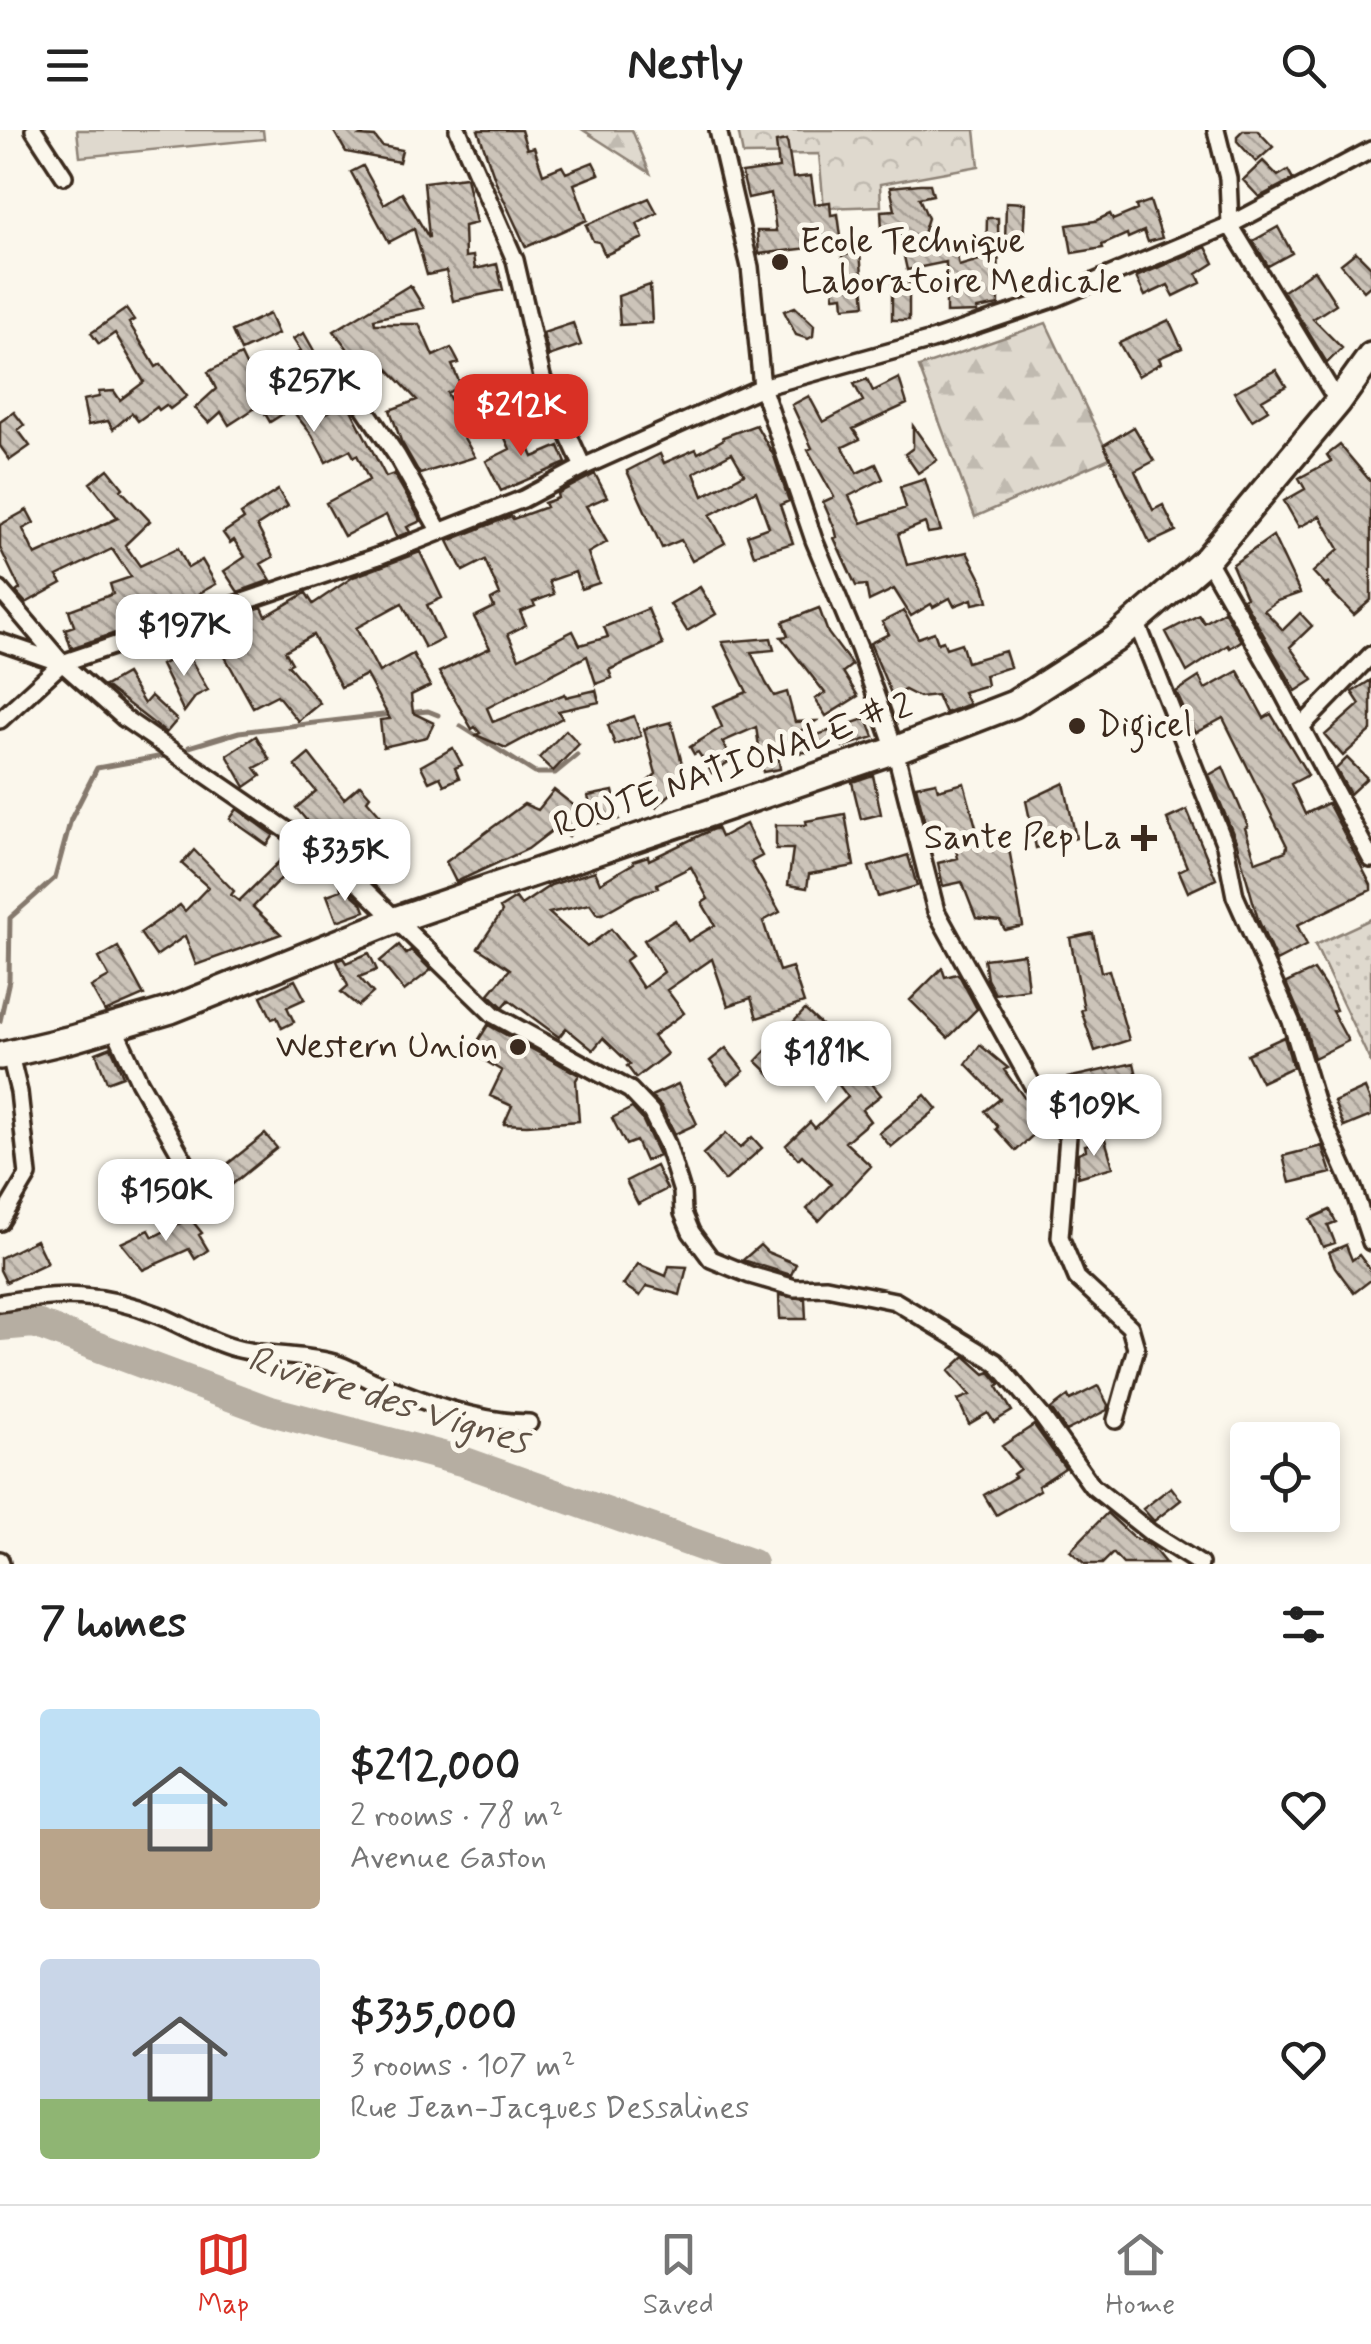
<!DOCTYPE html>
<meta charset="utf-8">
<style>
:root{--surface:#fff;--page:#f6f6f6;--text:#222;--muted:#767676;--line:#e0e0e0;--accent:#d93025}
body{margin:0;font-family:Mynerve,sans-serif;background:var(--page);color:var(--text);height:100vh;display:flex;flex-direction:column;font-size:38px;white-space:nowrap}
*{box-sizing:border-box;margin:0}
p{font-size:32px;color:var(--muted)}
.icon{flex:none;width:55px;height:55px;fill:none;stroke:currentColor;stroke-width:2;stroke-linecap:round;stroke-linejoin:round}
.map{position:relative;height:1434px;overflow:hidden}
.sheet{display:flex;flex-direction:column;background:var(--surface);flex:1}
.sheet>*{flex:none}
.tools{position:absolute;left:1230px;top:1292px;display:grid;gap:20px}
.tools a{display:grid;place-items:center;width:110px;height:110px;border-radius:10px;background:var(--surface);box-shadow:0 5px 15px #0003;font-size:50px}
.price{position:absolute;translate:-50% -85px;padding:0 22px;border-radius:20px;background:#fff;color:#222;font-size:32px;line-height:65px;filter:drop-shadow(0 2px 5px #0008)}
.price::after{content:'';position:absolute;left:50%;top:60px;width:30px;height:22px;margin-left:-15px;background:inherit;clip-path:polygon(0 0,100% 0,50% 100%)}
.price.current{background:var(--accent);color:#fff}
ul{padding:0;list-style:none}
li{display:flex;align-items:center;gap:30px;height:250px;padding:0 40px}
li span{display:grid;place-items:center;flex:none;width:280px;height:200px;border-radius:10px;color:#555}
li>.icon{margin-inline-start:auto}
span .icon{width:120px;height:120px;fill:#fffc;stroke-width:1}
li b{font-size:42px}
h2{display:flex;justify-content:space-between;align-items:center;height:120px;padding:0 40px;font-size:42px}
header{display:flex;justify-content:space-between;align-items:center;height:130px;padding:0 40px;background:var(--surface);font-size:45px;font-weight:700}
.tabs{display:flex;justify-content:space-around;align-items:center;height:140px;border-top:2px solid var(--line);background:var(--surface);font-size:28px;color:var(--muted)}
.tabs a{display:grid;justify-items:center;gap:5px}
.tabs .current{color:var(--accent)}
.map>svg:first-child{display:block}
.grass{fill:url(#grass-dots);stroke:#8d8276;stroke-width:2.5}
.forest{fill:url(#forest-firs);stroke:#8d8276;stroke-width:2.5}
.park{fill:url(#park-crowns);stroke:#8d8276;stroke-width:2.5}
.pitch{fill:#dfd9ce;stroke:#8d8276;stroke-width:2.5}
.lines{fill:none;stroke-linecap:round;stroke-linejoin:round}
.stream{stroke:#85796d;stroke-width:5}
.river{stroke:#b6aea2;stroke-width:30}
.building{fill:url(#building-back-hatch);stroke:#3b2a1e;stroke-width:2.5;fill-rule:evenodd}
.street-casing{stroke:#3b2a1e;stroke-width:22}
.primary-casing{stroke:#3b2a1e;stroke-width:32}
.street{stroke:#fbf7ec;stroke-width:15}
.primary{stroke:#fbf7ec;stroke-width:25}
.poi-dot{fill:#3b2a1e;stroke:#fbf7ec;stroke-width:4}
.labels{text-anchor:middle;dominant-baseline:central;stroke-width:10;stroke-linejoin:round;paint-order:stroke}
.poi-label{font-size:35px;fill:#3b2a1e;stroke:#fbf7ec;text-anchor:start}
.street-label{font-size:35px;fill:#3b2a1e;stroke:#fbf7ec}
.water-label{font-size:38px;font-style:italic;fill:#605246;stroke:#fbf7ec}
</style>
<header><svg class="icon" aria-label="menu" viewBox="0 0 24 24"><path d="M4 6h16M4 12h16M4 18h16"/></svg>Nestly<svg class="icon" aria-label="search" viewBox="0 0 24 24"><circle cx="10" cy="10" r="6"/><path d="M15 15l6 6"/></svg></header>
<div class="map">
<svg width="1371" height="1434" viewBox="0 0 1371 1434">
<defs>
<pattern id="grass-dots" width="8" height="8" patternUnits="userSpaceOnUse" patternTransform="scale(2.5)"><rect width="8" height="8" fill="#dfd9ce"/><path d="M2 2h.1M6 6h.1" fill="none" stroke="#c0bab0" stroke-width="1.8" stroke-linecap="round"/></pattern>
<pattern id="forest-firs" width="22" height="20" patternUnits="userSpaceOnUse" patternTransform="scale(2.5)"><rect width="22" height="20" fill="#dfd9ce"/><path d="M5 1l3.5 6h-7zM16 11l3.5 6h-7z" fill="#c0bab0"/></pattern>
<pattern id="park-crowns" width="20" height="18" patternUnits="userSpaceOnUse" patternTransform="scale(2.5)"><rect width="20" height="18" fill="#dfd9ce"/><path d="M2 6a3 3 0 1 1 6 0M12 15a3 3 0 1 1 6 0" fill="none" stroke="#c0bab0"/></pattern>
<pattern id="building-back-hatch" width="6" height="6" patternUnits="userSpaceOnUse" patternTransform="scale(2.5)"><rect width="6" height="6" fill="#ccc4b9"/><path d="M-1 5l2 2M0 0l6 6M5-1l2 2" fill="none" stroke="#a79f96"/></pattern>
</defs>
<rect width="100%" height="100%" fill="#fbf7ec"/>
<filter id="ink" filterUnits="userSpaceOnUse"><feTurbulence type="fractalNoise" baseFrequency=".01" numOctaves="2"/><feDisplacementMap in="SourceGraphic" scale="20" xChannelSelector="R" yChannelSelector="G"/><feConvolveMatrix kernelMatrix="1 2 1 2 8 2 1 2 1" color-interpolation-filters="sRGB"/></filter>
<g filter="url(#ink)">
<path class="grass" d="M1371,789V933L1315,815Z"/>
<path class="forest" d="M583,0H632L650,43Z
M1046,193L1110,328L975,387L919,237Z"/>
<path class="park" d="M738,0H975L979,36L880,54L881,76L824,78L819,24L743,25Z"/>
<path class="pitch" d="M77,0H263L264,9L80,27Z"/>
<g class="lines">
<path class="stream" d="M407,583L428,581L438,585
M461,596L535,643H555L577,625
M189,617L239,602L391,584
M0,891L9,850L10,788L55,748L71,689L97,638L169,625"/>
<path class="river" d="M0,1196L34,1193L267,1280L465,1332L752,1434"/>
</g>
<path class="building" d="M333,0H370L360,6L375,7L382,16L402,20L399,32L346,22Z
M478,0H521L527,19L534,17L543,44L562,36L566,43L593,32L599,44L574,54L587,90L526,117L497,55Z
M1243,0H1257L1273,17L1256,32L1237,11V6Z
M787,10L793,48L811,46L815,74L830,72L831,85L838,84L842,114L759,124L757,101H776L771,63L748,68L742,43L779,38L776,12Z
M1263,31L1278,46L1288,40L1293,49L1259,67L1243,50Z
M363,36L384,74L402,63L429,108L424,52L466,47L476,93L464,96L465,127L473,126L475,139L497,134L503,160L453,171L446,141L427,145L414,99L389,112L351,42Z
M920,54H930L933,65L919,68L928,88L921,110H954L959,136L986,128L987,88H998L999,175L977,179V182L946,183V132L907,140L898,99L882,100L881,81L895,80L890,57Z
M649,68L657,83L637,94L643,108L605,125L599,112L593,111L586,95Z
M1150,71L1162,108L1148,112L1144,101L1128,108L1127,104L1102,115L1103,118L1072,123L1067,95L1095,91L1110,84L1113,90L1137,80L1136,76Z
M1006,72L1025,73L1023,113H1005Z
M1278,97L1292,123L1268,136L1253,111Z
M1206,117L1214,133L1197,144L1201,153L1174,166L1168,155L1145,166L1136,147Z
M1356,122L1371,137V155L1364,161L1341,134Z
M860,123L865,175L844,177L843,166L834,167L832,147L844,146L842,125Z
M1314,140L1336,174L1313,189L1342,218L1327,233L1283,161Z
M892,151H909V190H892Z
M410,155L424,178L374,189L375,194H419L433,226L451,218L459,233L452,235L461,256L447,263L469,304L463,306L475,327L420,344L401,311L390,280L417,270L386,237L359,248L347,218L334,201Z
M650,155L652,193L620,195L618,166Z
M795,177L814,195L813,206L808,209L796,205L784,181Z
M126,179L134,190L129,193L156,237L161,234L187,266L170,279L166,275L159,280L157,277L138,291L132,283L113,299L108,291L88,295L83,270L99,267V262L114,261L120,270L144,252L115,203L99,214L91,203Z
M269,184L278,204L241,221L232,201Z
M1169,190L1182,218L1159,228L1161,233L1138,246L1119,213Z
M573,193L581,215L549,226L543,203Z
M304,203L326,242L298,258L317,288L347,272L386,347L394,344L421,391L407,397L410,402L396,407L386,385L344,406L326,373L369,350L357,325L354,327L350,320L326,332L312,305L291,279L270,292L260,275L229,295L221,282L209,293L195,278L216,259L208,242L241,225L256,256L288,238L284,230L301,221L293,209Z
M1276,240L1286,256L1262,270L1268,280L1252,290L1234,262Z
M899,248L907,274L853,299L860,309L843,317L857,343L876,334L883,349L849,366L862,393L906,378L900,357L925,349L941,401L928,403L925,393L898,404L907,435L967,422L984,455L988,471L973,474L972,469L954,476L950,468L933,477L931,474L911,486L894,459L869,471L866,455L856,456L834,408L837,407L835,399L823,372L834,367L808,320L812,318L792,275L809,266L823,292L863,271L854,254L867,249L873,261Z
M14,282L24,295L18,300L30,316L10,330L0,316V292Z
M516,288L533,327L559,316L566,333L501,361L486,331L510,319L499,295Z
M756,295L774,326L789,371L780,375L793,413L754,425L747,405L769,397L756,361L710,385L725,413L692,431L681,410L662,418L627,341L660,324L664,333L696,319L698,323L724,309L723,307ZM732,323L744,344L703,366L694,343Z
M913,296L937,330L918,343L905,324L913,318Z
M1134,297L1154,331L1135,341L1153,380L1163,375L1176,401L1150,413L1104,315Z
M1340,315L1371,352V470L1354,485L1326,456L1329,453L1325,455L1313,442L1339,419L1320,386L1299,397L1284,371L1305,359L1299,348L1331,331L1327,325Z
M108,339L123,358L121,360L150,391L125,415L140,436L178,418L188,438L202,430L216,454L198,464L202,474L71,518L65,499L74,496L69,480L113,464L110,454L131,447L112,419L57,446L62,453L26,473L16,462L20,459L0,418V395L27,380L34,393L23,399L35,425L118,388L90,353Z
M595,344L607,367L586,376L607,412L588,423L599,453L581,459L575,442L549,451L554,464L533,472L535,476L520,482L526,495L508,504L519,528L573,501L580,515L608,507L604,497L648,479L663,515L609,540L612,548L596,554L587,526L487,578L493,592L565,564L566,567L596,560L599,572L558,581L562,588L506,618L476,605L480,603L475,597L472,599L439,542L490,518L474,487L494,477L491,470L500,465L485,430L463,441L448,411L511,386L513,389L546,377L544,373L558,368L557,364Z
M278,360L288,376L257,396L273,427L261,434L271,450L238,462L224,441L245,427L234,410L230,413L223,403L244,389L241,384Z
M1273,406L1300,463L1277,471L1264,480L1283,500L1300,483L1312,496L1290,517L1313,550L1296,561L1243,469L1246,467L1232,435Z
M420,422L442,468L427,475L443,509L425,518L402,473L356,498L379,542L413,524L430,556L411,565L413,583L434,593L427,607L383,617L380,590L390,589L366,545L341,557L313,505L285,521L292,533L288,535L320,573L298,591L277,565L253,577L214,507L253,485L250,481L262,477L266,486L306,463L313,474L353,447Z
M700,457L716,484L687,501L670,474Z
M819,478L828,503L852,535L843,542L858,566L826,586L815,569L825,563L781,507L788,506L783,492Z
M904,481L918,508L934,502L938,513L943,511L946,518L961,513L967,532L1005,521L1010,537L985,545L987,555L963,562L969,574L945,583L937,565L919,567L905,560L892,566L870,513L889,504L882,492Z
M1224,481L1241,511L1230,518L1228,515L1187,542L1166,502L1199,485L1204,493Z
M771,508L774,520L751,522L766,553L774,566L787,562L795,592L816,591L786,610L788,615L867,588L874,607L843,617L841,610L809,622L778,624L780,639L763,642L756,597L722,612L733,629L712,643L698,622L694,624L690,617L722,597L713,576L747,562L722,512Z
M186,521L208,560L196,566L184,582L161,535Z
M1238,541L1264,588L1271,584L1308,645L1291,654L1305,684L1328,673L1371,755V760L1297,795L1307,815L1276,831L1258,789L1236,711L1209,645L1223,637L1248,696L1245,698L1256,732L1286,721L1287,716L1223,588L1195,603L1176,562L1199,547L1205,559Z
M126,544L144,574L151,566L177,590L166,603L105,556Z
M1371,550V601L1343,626L1325,605L1360,574L1352,562Z
M634,586L641,606L615,615L608,595Z
M671,592L688,656L675,660L656,677L639,659L656,644L644,599Z
M566,600L579,614L553,641L539,628Z
M256,606L270,630L255,638L261,646L245,657L227,625Z
M453,618L462,635L455,638L459,648L444,655L440,647L429,652L421,636Z
M309,624L344,669L360,655L370,666L367,670L388,694L352,725L332,703L324,711L296,678L316,661L295,636Z
M1347,628L1367,648L1350,664L1336,639Z
M873,645L881,684L861,689L852,652Z
M936,652L938,660L964,653L979,708L1006,702L1023,796L1005,800L1000,791L976,788L962,752L943,756L938,733L958,728L950,697L927,701L916,656Z
M1064,653L1076,708L1036,718L1026,671Z
M554,660L581,681L569,706L554,699L528,719L456,752L446,732L524,674L538,680Z
M613,661L619,689L594,694L588,666Z
M237,679L274,705L267,715L230,689Z
M1187,680L1216,749L1188,762L1179,741L1187,737L1167,689Z
M845,684L854,736L809,744L807,758L788,755L793,719H776V695H807L806,691Z
M746,694L762,726L751,732L780,782L763,791L779,841L792,837L804,873L757,888L751,868L728,876L712,829L667,860L684,883L653,906L667,924L636,948L627,936L630,934L603,908L593,920L566,898L559,907L509,870L503,877L489,864L510,839L478,818L502,782L500,778L516,768L521,775L551,755L595,741L600,753L634,733L633,731L648,726L649,730L711,700L717,698L721,707ZM691,737L708,769L702,773L715,795L688,811L675,790L644,810L664,842L643,858L625,831L632,826L611,799L587,817L549,783L590,774L597,784H602L636,765L658,758L657,754Z
M293,718L303,726L253,777L281,804L196,835L185,806L156,826L140,803L180,775L185,781L208,757L182,734L194,720L234,761L231,765L239,771Z
M908,725L917,756L878,767L869,737Z
M340,754L362,773L365,781L337,791L327,765L341,760Z
M1093,803L1101,842L1109,840L1129,910L1095,921L1081,880L1084,879L1070,808Z
M399,815L406,824L411,820L431,840L404,861L380,831Z
M118,817L144,865L105,882L91,857L109,847L99,828Z
M369,823L377,840L359,847L373,863L358,876L341,862L348,856L337,831L343,828L346,833Z
M1024,824L1028,859L995,864L987,849L984,829Z
M942,838L945,847L957,844L960,847L977,879L948,908L910,870Z
M1314,840L1328,861L1336,880L1332,881L1348,911L1314,928L1305,897L1286,853Z
M295,850L305,869L287,877L294,892L282,898L277,887L272,889L261,866Z
M805,880L832,905L838,899L855,918L848,924L881,965L862,980L870,991L845,1012L871,1036L819,1091L807,1079L831,1054L802,1025L798,1029L786,1015L810,992L815,998L848,967L829,942L824,947L802,923L776,950L756,931Z
M488,895L579,945L576,950L579,991L527,995L504,994L512,976L490,966L502,941L471,922Z
M1284,907L1293,937L1261,952L1247,924Z
M980,915L1008,938L1004,940L1044,995L1016,1021L996,999L998,997L985,981L1000,969L966,934Z
M111,917L123,946L107,952L96,923Z
M726,918L744,941L728,954L710,931Z
M1134,933L1142,967L1059,978L1054,951Z
M678,954L697,994L675,1004L661,976L651,966Z
M1365,958L1371,973V986L1344,997L1334,972Z
M925,965L937,979L891,1017L879,1003Z
M632,978L642,989L659,1025L645,1031L636,1011L626,1015L612,988Z
M726,1003L740,1018L752,1007L762,1018L725,1051L703,1024Z
M265,1004L277,1018L208,1074L196,1059Z
M1105,1009L1113,1037L1078,1047V1023L1086,1020L1085,1015Z
M1322,1016L1331,1043L1290,1053L1283,1026Z
M656,1036L667,1059L638,1074L626,1051Z
M1330,1080L1336,1092L1328,1095L1335,1113L1323,1117L1310,1089Z
M190,1088L202,1103L199,1105L208,1120L195,1129L189,1119L143,1140L121,1113L149,1100L153,1107Z
M36,1110L47,1133L6,1152L0,1140V1128Z
M760,1115L767,1122L796,1134L791,1145L743,1130Z
M1346,1115L1352,1130L1359,1125L1371,1141V1150L1354,1163L1335,1137L1329,1122Z
M638,1134L666,1146L669,1136L687,1137L680,1165L647,1156L640,1166L623,1155Z
M779,1165L805,1169L806,1189H780Z
M965,1226L985,1244L990,1242L1000,1254L997,1256L1012,1281L994,1292L988,1283L969,1294L958,1270L970,1265L949,1241Z
M1098,1256L1108,1275L1107,1280L1066,1301L1051,1279L1068,1266L1070,1270Z
M1034,1295L1065,1338L1038,1356L1040,1360L996,1385L984,1365L1015,1347L1013,1344L1020,1339L1002,1316Z
M1171,1357L1181,1370L1154,1391L1143,1379Z
M1107,1383L1133,1407L1152,1417L1166,1434H1123L1113,1423L1102,1434H1085L1070,1421Z"/>
<g class="lines">
<g class="street-casing">
<path id="street" d="M34,0L64,46
M458,0L515,130L542,247L583,337
M718,0L750,137L762,257L814,410L859,518L895,620L936,781L1048,983L1068,1006L1060,1107L1077,1148L1130,1197L1136,1218L1116,1290
M1216,0L1228,48L1230,95L1338,272
M351,258L397,326L439,400
M1207,429L1275,548L1371,729
M0,460L62,533L124,588L313,718L362,757L494,885L630,960L651,982L667,1014L682,1062L683,1083L691,1102L711,1129L750,1145L795,1158L826,1157L895,1171L996,1232L1041,1285L1092,1356L1151,1403L1200,1434
M1136,491L1225,715L1235,766L1291,891L1316,974L1353,1058L1371,1112
M0,512L58,532
M0,590L62,533L376,427L523,369L583,337L762,257L932,210L1056,168L1230,95L1371,20
M1301,597L1371,525
M114,897L139,951L194,1048
M0,1092L28,1045L19,962L10,925
M0,1173C58,1163 102,1162 158,1185C183,1195 208,1211 235,1218C267,1227 313,1225 340,1235C352,1239 363,1247 375,1252C425,1272 475,1292 529,1293
M0,1430L1,1434"/>
</g>
<g class="primary-casing">
<path id="primary" d="M0,926L72,909L171,880L395,790L895,620L1014,574L1115,509L1207,429L1338,272L1371,226"/>
</g>
<use href="#street" class="street"/>
<use href="#primary" class="primary"/>
</g>
</g>
<g class="poi-dot">
<circle cx="780" cy="132" r="10"/>
<circle cx="1077" cy="596" r="10"/>
<path d="M1139 693h10v10h10v10h-10v10h-10v-10h-10v-10h10z"/>
<circle cx="518" cy="917" r="10"/>
</g>
<g class="labels">
<g class="poi-label">
<text x="800" y="112">Ecole Technique<tspan x="800" dy="40">Laboratoire Medicale</tspan></text>
<text x="1097" y="596">Digicel</text>
<text x="1122" y="708" text-anchor="end">Sante Pep La</text>
<text x="498" y="917" text-anchor="end">Western Union</text>
</g>
<g class="street-label">
<text transform="translate(733 636) rotate(-19)">ROUTE NATIONALE # 2</text>
</g>
<g class="water-label">
<text transform="translate(388 1271) rotate(17)">Riviere des Vignes</text>
</g>
</g>
</svg>
<div class="tools">
<a><svg class="icon" aria-label="locate" viewBox="0 0 24 24"><circle cx="12" cy="12" r="6"/><path d="M12 2v4M12 18v4M2 12h4M18 12h4"/></svg></a>
</div>
<b class="price" style="left:314px;top:305px">$257K</b>
<b class="price current" style="left:521px;top:329px">$212K</b>
<b class="price" style="left:184px;top:549px">$197K</b>
<b class="price" style="left:345px;top:774px">$335K</b>
<b class="price" style="left:826px;top:976px">$181K</b>
<b class="price" style="left:1094px;top:1029px">$109K</b>
<b class="price" style="left:166px;top:1114px">$150K</b>
</div>
<section class="sheet">
<h2>7 homes<svg class="icon" aria-label="filters" viewBox="0 0 24 24"><path d="M4 7h16M4 17h16"/><circle cx="9" cy="7" r="2"/><circle cx="15" cy="17" r="2"/></svg></h2>
<ul>
<li><span style="background:linear-gradient(#bfe0f5 60%,#b9a48a 0)"><svg class="icon" aria-label="home" viewBox="0 0 24 24"><path d="M3 11l9-7 9 7M6 9v11h12V9"/></svg></span><div><b>$212,000</b><p>2 rooms · 78 m²</p><p>Avenue Gaston</p></div><svg class="icon" aria-label="heart" viewBox="0 0 24 24"><path d="M12 20l-8-8c-3-5 5-10 8-4 3-6 11-1 8 4z"/></svg></li>
<li><span style="background:linear-gradient(#c9d6e8 70%,#8fb573 0)"><svg class="icon" aria-label="home" viewBox="0 0 24 24"><path d="M3 11l9-7 9 7M6 9v11h12V9"/></svg></span><div><b>$335,000</b><p>3 rooms · 107 m²</p><p>Rue Jean-Jacques Dessalines</p></div><svg class="icon" aria-label="heart" viewBox="0 0 24 24"><path d="M12 20l-8-8c-3-5 5-10 8-4 3-6 11-1 8 4z"/></svg></li>
</ul>
</section>
<nav class="tabs">
<a class="current"><svg class="icon" aria-label="map" viewBox="0 0 24 24"><path d="M3 6l6-2 6 2 6-2v14l-6 2-6-2-6 2zM9 4v14M15 6v14"/></svg>Map</a>
<a><svg class="icon" aria-label="saved" viewBox="0 0 24 24"><path d="M7 4h10v16l-5-4-5 4z"/></svg>Saved</a>
<a><svg class="icon" aria-label="home" viewBox="0 0 24 24"><path d="M3 11l9-7 9 7M6 9v11h12V9"/></svg>Home</a>
</nav>
